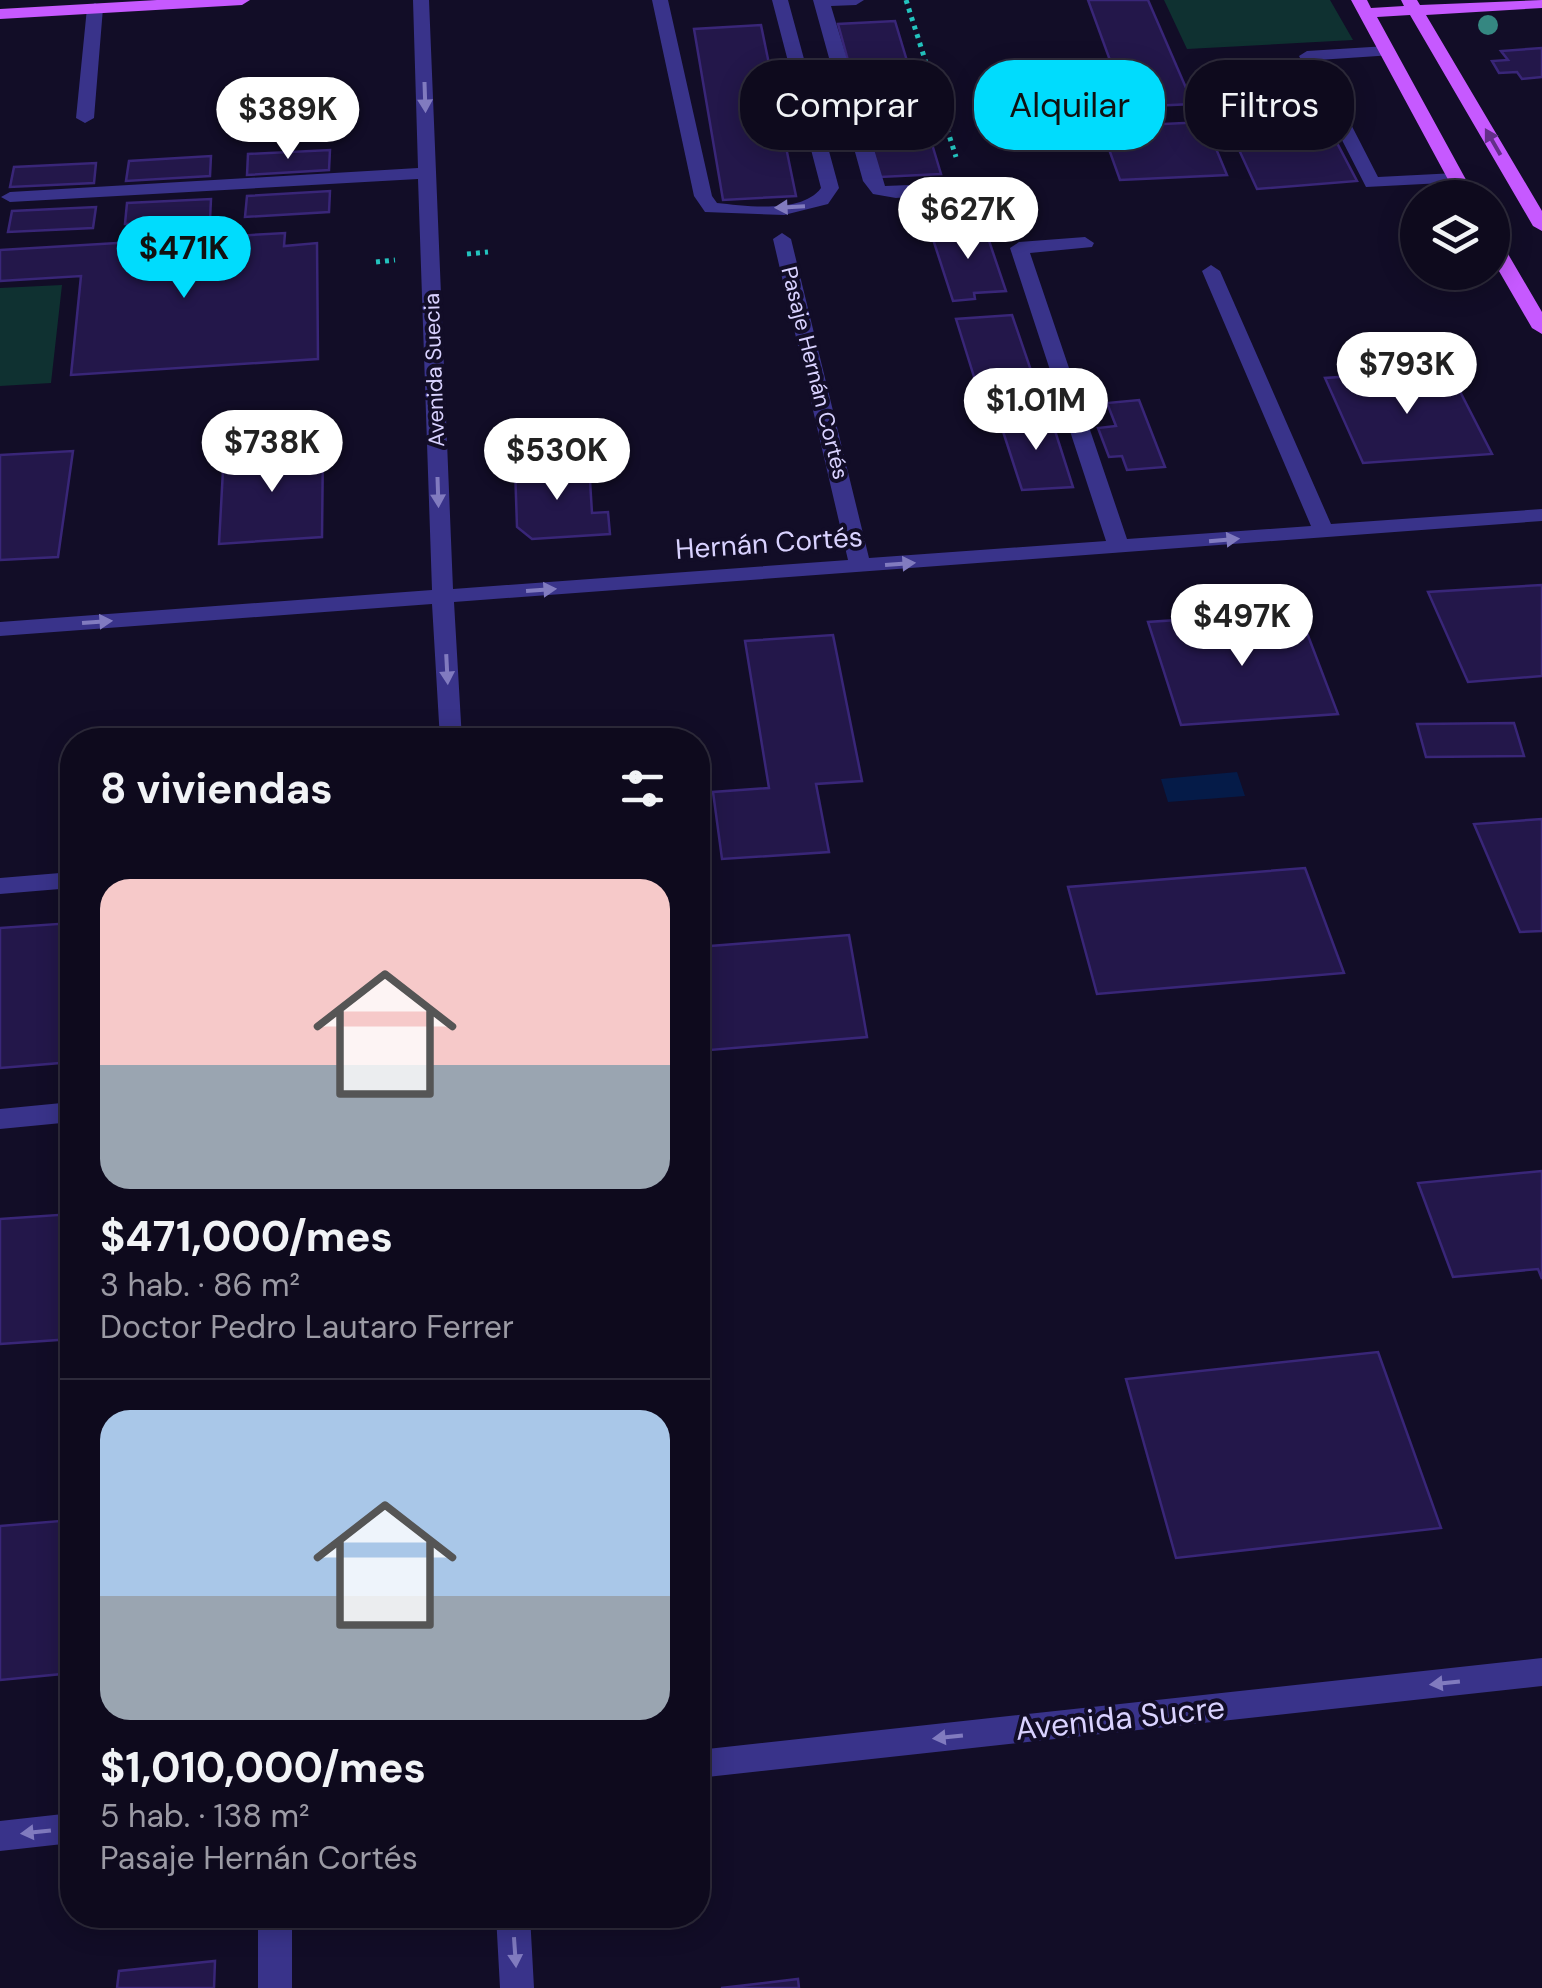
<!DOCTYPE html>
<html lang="es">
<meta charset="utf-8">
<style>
:root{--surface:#0e0a1d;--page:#171326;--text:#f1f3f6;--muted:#9b9aa4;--line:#2e2b3b;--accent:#00dcfd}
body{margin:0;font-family:"DM Sans",sans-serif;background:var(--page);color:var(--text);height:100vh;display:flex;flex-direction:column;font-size:38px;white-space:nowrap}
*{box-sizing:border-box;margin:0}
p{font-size:32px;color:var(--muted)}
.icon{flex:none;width:55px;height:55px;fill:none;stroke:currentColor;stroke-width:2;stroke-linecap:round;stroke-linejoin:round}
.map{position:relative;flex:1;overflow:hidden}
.side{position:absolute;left:60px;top:728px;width:650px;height:1200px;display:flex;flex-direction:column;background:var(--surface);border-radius:40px;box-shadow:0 5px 25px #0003,0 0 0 2px var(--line)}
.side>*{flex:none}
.guide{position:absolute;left:740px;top:60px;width:650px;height:90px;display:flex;gap:20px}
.buttons{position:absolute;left:1400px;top:180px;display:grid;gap:20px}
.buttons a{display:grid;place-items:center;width:110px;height:110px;border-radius:50%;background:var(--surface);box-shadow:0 5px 25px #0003,0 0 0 2px var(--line);font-size:50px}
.price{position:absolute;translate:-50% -85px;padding:0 22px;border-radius:35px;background:#fff;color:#222;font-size:32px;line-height:65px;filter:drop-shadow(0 2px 5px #0008)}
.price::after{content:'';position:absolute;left:50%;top:60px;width:30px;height:22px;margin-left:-15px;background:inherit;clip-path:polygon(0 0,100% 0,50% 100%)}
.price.on{background:var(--accent);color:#111}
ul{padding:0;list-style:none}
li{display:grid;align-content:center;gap:20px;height:530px;padding:0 40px}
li+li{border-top:2px solid var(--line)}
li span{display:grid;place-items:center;height:310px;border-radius:30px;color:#555}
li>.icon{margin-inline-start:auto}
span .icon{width:180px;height:180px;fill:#fffc;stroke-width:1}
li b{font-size:42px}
h2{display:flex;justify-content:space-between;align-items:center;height:120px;padding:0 40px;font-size:42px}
.chip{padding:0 35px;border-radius:40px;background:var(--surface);box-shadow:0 5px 25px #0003,0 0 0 2px var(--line);font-size:35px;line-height:90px}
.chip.on{background:var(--accent);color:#111}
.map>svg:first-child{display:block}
.green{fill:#0f3131}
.water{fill:#051b48}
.building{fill:#23174a;stroke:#392678;stroke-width:2.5}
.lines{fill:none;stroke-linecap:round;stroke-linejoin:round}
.path{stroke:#23c3be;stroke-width:5;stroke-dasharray:4 5;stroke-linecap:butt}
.minor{fill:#39338a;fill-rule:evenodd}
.major{fill:#c659ff;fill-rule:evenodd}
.tree{fill:#358781}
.oneway{fill:#817bbf}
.oneway2{fill:#632f88}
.labels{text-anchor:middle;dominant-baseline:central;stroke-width:8;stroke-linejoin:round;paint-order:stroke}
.far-street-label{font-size:22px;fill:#d9d2ff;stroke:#120d27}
.street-label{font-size:28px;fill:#d9d2ff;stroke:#120d27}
.near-street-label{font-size:32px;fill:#d9d2ff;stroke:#120d27}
</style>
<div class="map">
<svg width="1542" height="1988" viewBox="0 0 1542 1988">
<rect width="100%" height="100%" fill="#120d27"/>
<path class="green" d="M1164,0H1330L1353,40L1187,49Z
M62,285L51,383L0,386V288Z"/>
<path class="water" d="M1237,772L1245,796L1168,802L1161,779Z"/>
<path class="building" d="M1088,0H1148L1193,104L1127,107Z
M895,21L941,174L880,177L838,24Z
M761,25L796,196L723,200L694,29Z
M1542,48V77L1522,79L1517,72L1499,73L1492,61L1508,60L1501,51Z
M1305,99L1318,107L1357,181L1257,189L1218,104Z
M1205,122L1227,175L1120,180L1101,127Z
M330,150L329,170L247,175L248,154Z
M211,156L210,176L126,181L129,161Z
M96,163L94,183L10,187L14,167Z
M330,191L329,212L245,217L247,196Z
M211,199L210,220L125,224L127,203Z
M96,207L93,228L8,232L12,211Z
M984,226L1006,291L974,293L975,299L953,301L930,230Z
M285,233L284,246L317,243L318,359L71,375L81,276L0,281V250Z
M1012,315L1036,385L1002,387L1004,394L980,396L956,319Z
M1449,370L1492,454L1363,463L1325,378Z
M1139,400L1165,467L1127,470L1122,456L1109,457L1098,428L1116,426L1107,403Z
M1050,415L1073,487L1022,490L999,419Z
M323,445L322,537L219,544L224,451Z
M73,451L58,557L0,560V455Z
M589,464L592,513L608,512L610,534L532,539L517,527L515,467Z
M1542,585V676L1468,682L1428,592Z
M1299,612L1338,714L1181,725L1148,622Z
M833,635L862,781L816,784L829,852L722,859L713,792L769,788L745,641Z
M1514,723L1524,756L1426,757L1417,724Z
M1542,819V931L1520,932L1474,824Z
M1305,868L1344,973L1097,994L1068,887Z
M72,923V1062L0,1068V928Z
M849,935L867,1037L698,1051V947Z
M1542,1171V1279L1538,1269L1453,1277L1418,1183Z
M72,1214V1339L0,1344V1219Z
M1378,1352L1441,1528L1176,1558L1126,1379Z
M72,1520V1673L0,1680V1526Z
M215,1961L214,1988H117L119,1971Z
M798,1979L799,1988H721Z"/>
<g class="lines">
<path class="path" d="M906,0L956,157
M467,254L488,252
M376,262L395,260"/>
<path class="minor" d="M413,0H429L453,589L848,560L773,239L782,233L791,239L869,558L1106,541L1010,248L1019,242L1085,237L1094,243L1092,247L1030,253L1127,539L1311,526L1202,271L1211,265L1220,271L1331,524L1542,509V521L454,602L462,740H440L432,604L0,636V622L432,590L418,179L10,202L1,197L10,192L418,168Z
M652,0H668L712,196L717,203C746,206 802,214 821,188L772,0H788L839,188L828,204L784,215L705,212L694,196Z
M813,0H864L856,5L831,6L885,186L959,183L965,184V192L896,198L873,194L863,181Z
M95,3L103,8L94,118L85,123L76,118L87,8Z
M1387,46L1395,51L1393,55L1318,60L1378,177L1456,173L1465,178L1462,182L1366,187L1299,56L1307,51Z
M72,872V888L0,894V878Z
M72,1102V1122L0,1129V1109Z
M1542,1658V1686L698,1778V1750Z
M72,1813V1843L0,1851V1821Z
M258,1915H292V1988H258Z
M496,1915H530L534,1988H500Z"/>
<path class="major" d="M157,0H250L242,5L0,19V9Z
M1351,0H1367L1371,8L1404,6L1401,0H1417L1420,5L1542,0V8L1426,15L1542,211V231L1533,226L1410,15L1377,17L1476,198H1458Z
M1492,237L1501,242L1542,312V334L1532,328L1492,259Z"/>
</g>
<circle class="tree" cx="1488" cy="25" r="10"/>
<defs><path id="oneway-solid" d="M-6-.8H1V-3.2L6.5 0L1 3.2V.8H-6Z" transform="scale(2.5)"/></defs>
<g class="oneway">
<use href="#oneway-solid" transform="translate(425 97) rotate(88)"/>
<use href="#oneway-solid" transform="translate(790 207) rotate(177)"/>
<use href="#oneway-solid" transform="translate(438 492) rotate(88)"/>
<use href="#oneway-solid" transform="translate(1224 540) rotate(-5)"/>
<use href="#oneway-solid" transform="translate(900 564) rotate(-4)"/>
<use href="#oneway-solid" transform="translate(541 590) rotate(-4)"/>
<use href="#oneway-solid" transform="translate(97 622) rotate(-4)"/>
<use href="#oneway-solid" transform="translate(447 669) rotate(87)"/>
<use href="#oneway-solid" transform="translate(1445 1683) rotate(174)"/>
<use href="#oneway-solid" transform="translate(948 1737) rotate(174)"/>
<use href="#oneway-solid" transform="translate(36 1832) rotate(174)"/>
<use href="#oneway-solid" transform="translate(515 1952) rotate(86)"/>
</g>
<use class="oneway2" href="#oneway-solid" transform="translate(1493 142) rotate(-120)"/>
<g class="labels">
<g class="far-street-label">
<text transform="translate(434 370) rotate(-92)">Avenida Suecia</text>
<text transform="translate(815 373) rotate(76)">Pasaje Hernán Cortés</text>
</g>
<g class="street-label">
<text transform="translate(769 543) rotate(-4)">Hernán Cortés</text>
</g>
<g class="near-street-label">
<text transform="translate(1120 1718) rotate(-6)">Avenida Sucre</text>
</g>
</g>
</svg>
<div class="buttons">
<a><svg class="icon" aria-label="layers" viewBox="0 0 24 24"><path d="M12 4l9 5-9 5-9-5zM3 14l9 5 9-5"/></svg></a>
</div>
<b class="price" style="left:288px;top:162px">$389K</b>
<b class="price" style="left:968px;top:262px">$627K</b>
<b class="price on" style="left:184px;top:301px">$471K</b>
<b class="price" style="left:1407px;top:417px">$793K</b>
<b class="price" style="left:1036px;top:453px">$1.01M</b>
<b class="price" style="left:272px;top:495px">$738K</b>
<b class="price" style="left:557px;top:503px">$530K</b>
<b class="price" style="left:1242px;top:669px">$497K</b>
<div class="guide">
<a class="chip">Comprar</a>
<a class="chip on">Alquilar</a>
<a class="chip">Filtros</a>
</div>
<section class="side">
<h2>8 viviendas<svg class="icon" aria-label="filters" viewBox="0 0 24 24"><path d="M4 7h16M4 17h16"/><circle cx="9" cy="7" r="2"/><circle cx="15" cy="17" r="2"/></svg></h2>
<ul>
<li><span style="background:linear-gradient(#f6c9c9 60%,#9aa5b1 0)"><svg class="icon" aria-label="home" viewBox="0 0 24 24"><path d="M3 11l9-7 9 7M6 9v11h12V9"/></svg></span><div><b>$471,000/mes</b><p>3 hab. · 86 m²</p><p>Doctor Pedro Lautaro Ferrer</p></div></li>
<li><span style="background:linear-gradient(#a9c7e8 60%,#9aa5b1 0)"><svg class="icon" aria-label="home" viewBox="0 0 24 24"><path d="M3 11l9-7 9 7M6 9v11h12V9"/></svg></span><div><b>$1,010,000/mes</b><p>5 hab. · 138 m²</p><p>Pasaje Hernán Cortés</p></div></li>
</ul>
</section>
</div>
